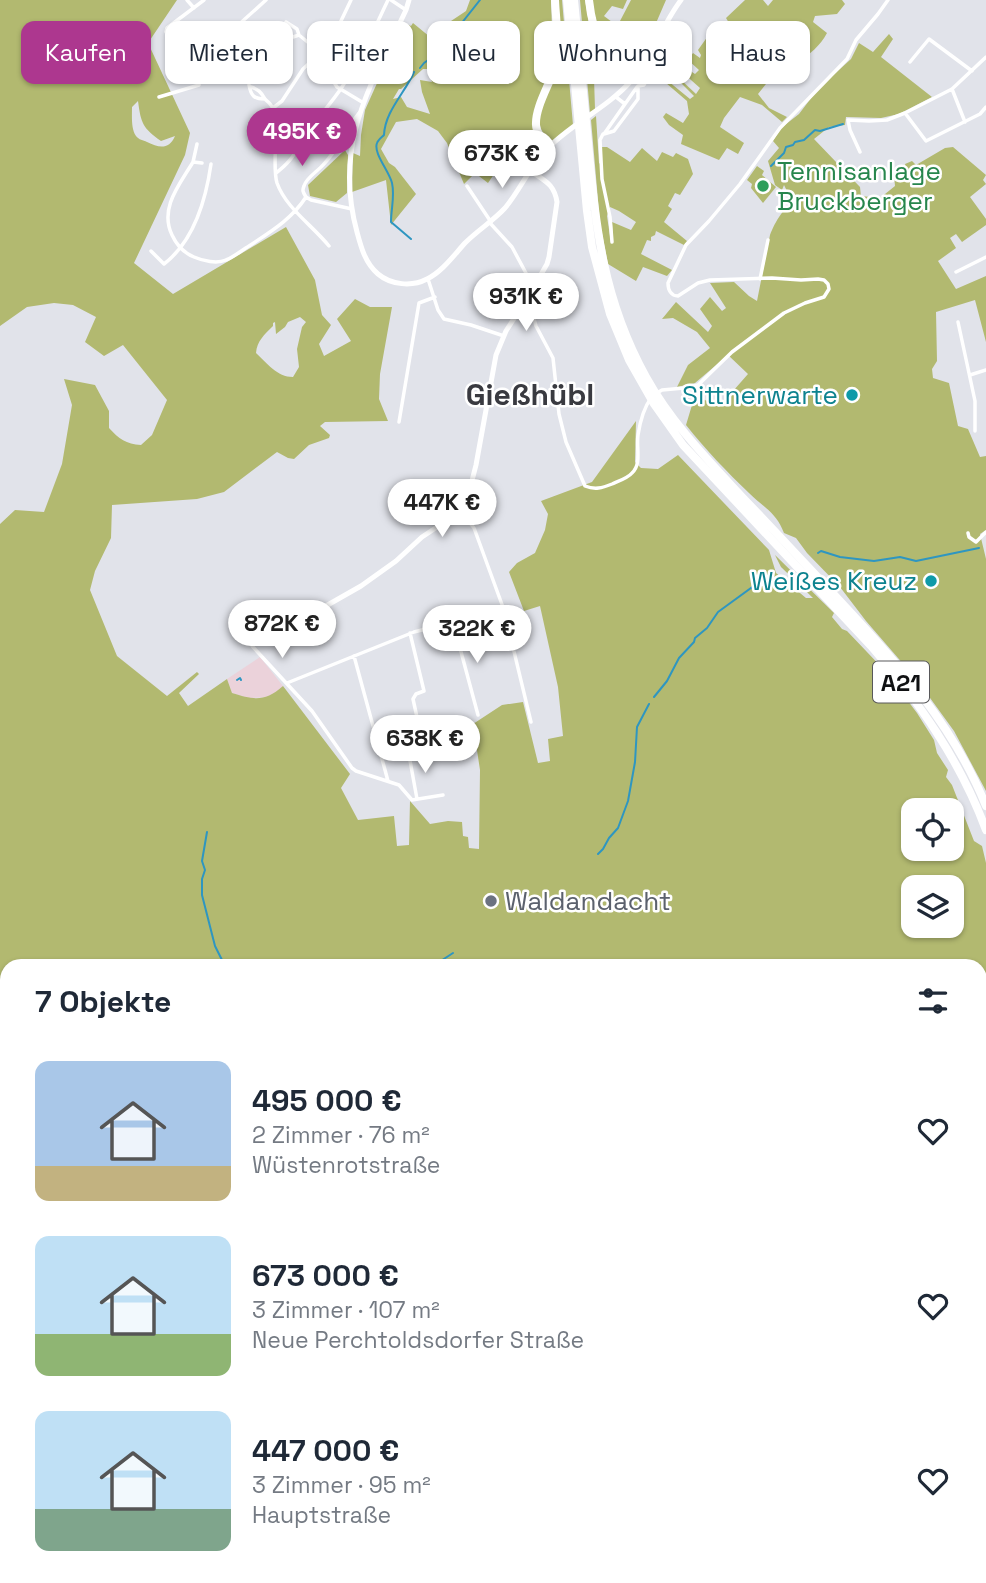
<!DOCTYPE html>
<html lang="de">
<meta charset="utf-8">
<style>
:root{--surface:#fff;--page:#f2f2f3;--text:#1f2937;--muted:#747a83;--accent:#ad378f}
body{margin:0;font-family:"Space Grotesk",sans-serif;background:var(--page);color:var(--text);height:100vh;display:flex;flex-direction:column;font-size:26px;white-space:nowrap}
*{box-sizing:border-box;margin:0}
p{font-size:23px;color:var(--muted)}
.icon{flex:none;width:38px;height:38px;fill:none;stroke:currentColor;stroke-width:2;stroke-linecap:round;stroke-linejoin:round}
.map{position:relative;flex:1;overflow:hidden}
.panel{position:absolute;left:0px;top:959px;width:987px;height:625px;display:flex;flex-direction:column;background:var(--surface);border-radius:21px 21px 0 0;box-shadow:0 2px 5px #0004}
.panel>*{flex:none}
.banner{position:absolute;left:21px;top:21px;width:945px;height:63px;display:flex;gap:14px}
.controls{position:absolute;left:901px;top:798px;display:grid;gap:14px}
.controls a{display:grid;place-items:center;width:63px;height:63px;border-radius:14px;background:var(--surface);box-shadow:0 2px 5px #0004;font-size:35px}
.price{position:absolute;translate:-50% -60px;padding:0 16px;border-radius:24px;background:#fff;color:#222;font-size:23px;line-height:46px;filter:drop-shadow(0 2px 4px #0008)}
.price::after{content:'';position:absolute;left:50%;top:42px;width:21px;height:16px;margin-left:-10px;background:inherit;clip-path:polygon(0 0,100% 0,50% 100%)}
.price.on{background:var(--accent);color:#fff}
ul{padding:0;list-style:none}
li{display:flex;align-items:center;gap:21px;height:175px;padding:0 35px}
li span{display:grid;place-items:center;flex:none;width:196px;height:140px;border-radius:14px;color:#555}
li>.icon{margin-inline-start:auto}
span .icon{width:84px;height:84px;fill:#fffc;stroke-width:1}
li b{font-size:30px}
h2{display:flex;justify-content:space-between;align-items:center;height:84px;padding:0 35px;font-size:30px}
.chip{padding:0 24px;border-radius:14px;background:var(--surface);box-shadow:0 2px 5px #0004;font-size:24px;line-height:63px}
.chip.on{background:var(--accent);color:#fff}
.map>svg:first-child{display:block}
.commercial{fill:#ecd3cc}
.education{fill:#ebd2da}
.green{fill:#b2b970;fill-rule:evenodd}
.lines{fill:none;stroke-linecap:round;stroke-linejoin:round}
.stream{stroke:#2e96c1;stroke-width:2}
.street{stroke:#fff;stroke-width:3.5}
.secondary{stroke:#fff;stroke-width:5}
.highway{stroke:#fff;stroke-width:8}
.leisure-dot{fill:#2e9e5b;stroke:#fff;stroke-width:2.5}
.culture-dot{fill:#0f9aa8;stroke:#fff;stroke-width:2.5}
.worship-dot{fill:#6b7280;stroke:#fff;stroke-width:2.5}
.labels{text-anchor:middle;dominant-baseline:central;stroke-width:5;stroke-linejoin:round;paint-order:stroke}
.shield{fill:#fff;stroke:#58585a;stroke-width:2}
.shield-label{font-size:24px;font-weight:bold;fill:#101113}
.leisure-label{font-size:26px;fill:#27864d;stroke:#fff;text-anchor:start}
.culture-label{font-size:26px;fill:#0d838f;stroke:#fff;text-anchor:end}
.worship-label{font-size:26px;fill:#5b616d;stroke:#fff;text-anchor:start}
.quarter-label{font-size:30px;font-weight:bold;fill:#393a40;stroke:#fff}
</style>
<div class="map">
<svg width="986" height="1583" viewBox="0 0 986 1583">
<rect width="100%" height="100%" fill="#e1e3ea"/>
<path class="commercial" d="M620,21L650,37V42L635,65H629L617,52L605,27L612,22Z"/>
<path class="education" d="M260,657L283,686L271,697L248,698L232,693L227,679Z"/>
<path class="green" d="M0,0H177L148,43L190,133L185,155L134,263L173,294L286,227L315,280L322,315L331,325L319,344L324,356L351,341L337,319L355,299L370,307H392L380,374L379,399L388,421L325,422L320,426L330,435L329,438L309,445L294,459L288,458L277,452L224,492L197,499L112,505L111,538L95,571L90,590L117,656L167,696L197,672L199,674L179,693L188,706L227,679L232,693C254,700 265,702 283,686L350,774L341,788L358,820L394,816L397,846L409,845L410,801L430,824L448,821L462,822L463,836L468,837L469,848L479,849L480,770L473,724L502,705L523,702L538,763L550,761L548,739L563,736L558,687L540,606L524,611L509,572L517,563L535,553L545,530L548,514L541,501L592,482L636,421L635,462L641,468L658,469L678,455L769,550L776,573L806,598H813L781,567L775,555L834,613L832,617L842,629L847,631L887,673L917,713L934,740L937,753L948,770L946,777L952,785L974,841L982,846L986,863V1156L980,1189V966H7V1577H909L897,1583H0V524L15,510L44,512L62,464L72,405L64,379L95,385L109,411V428C119,439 126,444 141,445L152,435L167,400L123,345L104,356L85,342L96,317L73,305L54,303L27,307L0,326ZM138,101C141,124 143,128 161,141L175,136C169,150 159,148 147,142C143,140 139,140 136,136C131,129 132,116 132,107ZM300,317L306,322L302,327L297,349L299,367L293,377C277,377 267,363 256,353C257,341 264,335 273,326V323L275,322L276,334L285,327L288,322ZM914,810H952V849H914ZM914,887H952V926H914Z
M470,0H551L553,57L536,109L543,148L528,169L507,155L488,183L475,173L464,184L447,143L438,131L417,119L396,122L381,149L389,163L395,167L416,194L391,225L386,180L352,192L353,153L360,156L361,135L365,110L404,23L411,26L413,23L430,37H440L445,25L466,11ZM423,69H430L437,75L429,74L432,82L420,80L422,92L430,114L407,107L401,97L393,99L399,89H401Z
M557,0H562L573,125L552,141C521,122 558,86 559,61C560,41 558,20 557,0Z
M580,0H585L593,47L595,109L590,113Z
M591,0H627L623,9L612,6L604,16L612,22L605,28L617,52L632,70L629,72C602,49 599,33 591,0Z
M631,0H666L650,37L620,21Z
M745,0H763L768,6L773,0H842L845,4L837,14L815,16L813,22L827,33C820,46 810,54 798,62L789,55L758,94L769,108L787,117L782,122L762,105L740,97L724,118L720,127L744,143L738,154L727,148L719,160L681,144L683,135L669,125L663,117L666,113L683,123L689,114L687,101L666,83L668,81L690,99L694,96L676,78H679L696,94L700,88L682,72L686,68L695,74L699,70L688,60L693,53L700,58L701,55L698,50L713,29L717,28L722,22L727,26L729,23L726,18Z
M889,34L893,39L881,57L932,97L899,114L881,118L846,117L845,125L829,127L814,139L860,187L861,196L880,198L895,186L894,175L906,168L905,164L912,161L916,165L945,148L953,147L986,175L983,180L986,184L970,197L986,219V225L962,242L956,234L950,238L956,248L938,261L956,289L986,276V342L975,300L936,312L937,361L932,369L933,378L949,383L958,426L968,429L980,457L986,456V530L980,534L986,559V791L954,731L917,680L866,621L840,587L807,553L796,538L784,533C776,512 764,508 749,493C727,472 705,449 686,425L692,405L703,399L719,407L748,374L728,355L695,383L677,387L688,365L710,348L697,332L673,318L662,319L676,302L708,332L712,326L700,309L710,297L722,311L726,308L710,283L734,282L749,296L757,301L770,235C775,222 785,204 798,200L799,196L791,199L784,185L782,190L775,185L768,161L779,148L773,141L781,128L799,114L818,89L851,59L859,43L873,52Z
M596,116L599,163L602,165V147H607L630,162L642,148L657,161L662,152L673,157L676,153L688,159L693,174L680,195L675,193L668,206L672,209L664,222L687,241L684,245L656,231L655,235L651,237V241L647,240L641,254L672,270L667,276L643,267L636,281L608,264L600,223L591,120ZM610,207L619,211L636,222L631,230L612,222L613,237L610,236L607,216Z
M345,150L348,155L347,193L336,202L310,196L308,185Z
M757,166L764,171L762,175L776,187L763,203L751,188L752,184L747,180Z
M986,1266V1367L980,1376V1295Z"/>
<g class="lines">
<path class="stream" d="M420,68L424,63L438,53L480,0
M771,166L784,153L786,147L793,145L795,142L804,140L815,130L820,131L843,124
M411,239L391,222C391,209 395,196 392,183C389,171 373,153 377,143C378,140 382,137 384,135C385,111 405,93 414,72
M818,553L821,551L840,557L874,561L900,557L916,561L979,548
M237,680L240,678L241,680
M654,697L667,681L679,658L694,642L695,638L707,628L718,612L773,572
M207,832L202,861L205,870L202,879V895L215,946L225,966
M598,854L603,849L609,838L618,828L628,801L635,762L637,727L649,704
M433,966L453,953
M0,1060L7,1057
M980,1382L986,1378
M0,1560L7,1557
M228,1577V1583
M773,1577L779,1583
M977,1583L986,1575"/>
<path class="street" d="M187,0L194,8
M391,0L406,10
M286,22L297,29L299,35
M282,30L293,37L299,35L310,44L337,87L362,102
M197,62L190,59L166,32L167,28L204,0
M910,62L929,39L972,71
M249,85C251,96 254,99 265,99C268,102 271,104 272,107C281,123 271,164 277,183C286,208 312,225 329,246
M251,87C258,89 261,92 265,99
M952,89L965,122
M159,97L199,85L197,62L266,0
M616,97L625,104L637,87
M625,104L604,134L614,131L638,99V86L644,85L656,63
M273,108L282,101L303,69L330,44L351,0
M905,113L926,141L980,114L986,107
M603,134L600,140L602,179L610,217L612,242
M860,152L850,130L848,120L869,121L887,120L905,113L952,89L986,57
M193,162L197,144
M202,163L193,162C180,184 159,208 172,235C177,246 184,253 194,257C203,261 217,264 226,260C234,257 242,250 249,246C270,232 292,219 306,197C303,192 302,191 304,186C306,178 318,171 323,165C338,150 345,130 359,113
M276,173C294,159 294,153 306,135C317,118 331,104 342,87C361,59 374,30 388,0
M467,186L491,222
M306,197L311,200L352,209
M490,223L512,247L527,275L537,280
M151,251L164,264C194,241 206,199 211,164
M956,272L986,257
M428,279L438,310L444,319L471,325L504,336
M760,279L768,240
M528,297L536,326L553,358L559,414L566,442L585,486C595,490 602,488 612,484C619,481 628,478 632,473C642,464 636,447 638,435C640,422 643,409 651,398
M958,322L975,401V431
M970,375L986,370
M657,393L662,390L684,388L698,385L732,352L784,313L805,303L824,297L829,289L828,284L824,280L818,279L801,280L772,278L710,280L698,283L678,296C671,296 668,290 668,283L686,245L709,221L740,184L780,128L847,59L856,40L878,14L888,0
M399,422L419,303L435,297
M461,512L474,528L504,610L531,722
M968,533L969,537L976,542L986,532
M453,622L478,715
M410,633L424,691L416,694L413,699L424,749L411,753L409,755L417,799
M252,640L251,644L253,647L312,711L352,768L356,771L399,785L412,800L443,795
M354,656L388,781
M287,683L414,632L453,622L502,606
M980,1377L986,1370
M980,1471L986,1480
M982,1501L986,1493
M980,1543L986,1540
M780,1577L788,1583
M903,1583L914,1577"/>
<path class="secondary" d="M409,0L406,10C370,87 333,144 357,232C361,247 365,263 378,274C391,285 412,287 427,279C442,272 454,255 465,243C478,230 493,221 505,208C520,190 529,168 545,151C570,124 606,109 631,81C652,57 662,25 681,0
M252,640L310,615L361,586L396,561L422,537L443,523L457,517L461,512L467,500L476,465L496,355L506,331L528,297L547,264L549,257L557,202C554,183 544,181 531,171"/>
<path class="highway" d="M567,0L587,211L592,247L610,314L629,360L654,404L683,445L871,646C919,702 960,760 986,830
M574,0C579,47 583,95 588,142C596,229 603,299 646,377C672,424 709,461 745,500C777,533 808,567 839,600C897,662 954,726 986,806
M589,0C593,37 603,56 632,80
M546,150C544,141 536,134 536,125C535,107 550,84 555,67C560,45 556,22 555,0
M980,1218L986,1185
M980,1266L986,1235
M952,1577L954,1583
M959,1577L961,1583"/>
</g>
<circle class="leisure-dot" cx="763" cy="186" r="7"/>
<g class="culture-dot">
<circle cx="852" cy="395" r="7"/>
<circle cx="931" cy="581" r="7"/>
</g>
<circle class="worship-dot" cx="491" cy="901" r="7"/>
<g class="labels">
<rect class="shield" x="873" y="661.5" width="56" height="41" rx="5"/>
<g class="shield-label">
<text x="901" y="682">A21</text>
</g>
<g class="leisure-label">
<text x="777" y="171">Tennisanlage<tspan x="777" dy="30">Bruckberger</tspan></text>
</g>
<g class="culture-label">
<text x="838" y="395">Sittnerwarte</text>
<text x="917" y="581">Weißes Kreuz</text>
</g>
<g class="worship-label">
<text x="505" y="901">Waldandacht</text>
</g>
<g class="quarter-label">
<text x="530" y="394">Gießhübl</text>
</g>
</g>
</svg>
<div class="controls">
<a><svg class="icon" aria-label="locate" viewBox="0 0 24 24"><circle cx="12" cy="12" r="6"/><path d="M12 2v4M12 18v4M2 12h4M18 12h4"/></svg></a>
<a><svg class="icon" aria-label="layers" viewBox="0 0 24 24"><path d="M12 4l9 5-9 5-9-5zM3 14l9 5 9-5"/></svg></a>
</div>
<b class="price on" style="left:302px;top:168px">495K €</b>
<b class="price" style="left:502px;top:190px">673K €</b>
<b class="price" style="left:526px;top:333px">931K €</b>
<b class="price" style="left:442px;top:539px">447K €</b>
<b class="price" style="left:282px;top:660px">872K €</b>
<b class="price" style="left:477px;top:665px">322K €</b>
<b class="price" style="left:425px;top:775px">638K €</b>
<div class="banner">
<a class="chip on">Kaufen</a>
<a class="chip">Mieten</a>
<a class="chip">Filter</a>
<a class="chip">Neu</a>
<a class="chip">Wohnung</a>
<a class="chip">Haus</a>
</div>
<section class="panel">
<h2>7 Objekte<svg class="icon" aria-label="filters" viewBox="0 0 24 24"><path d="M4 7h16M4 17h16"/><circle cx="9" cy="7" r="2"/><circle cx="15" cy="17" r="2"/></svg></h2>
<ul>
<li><span style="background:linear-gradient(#a9c7e8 75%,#c2b280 0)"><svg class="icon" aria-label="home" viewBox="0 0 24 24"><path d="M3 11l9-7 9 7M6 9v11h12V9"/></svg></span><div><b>495 000 €</b><p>2 Zimmer · 76 m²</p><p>Wüstenrotstraße</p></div><svg class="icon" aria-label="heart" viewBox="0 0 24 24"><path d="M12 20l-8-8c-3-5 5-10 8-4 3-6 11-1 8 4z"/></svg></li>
<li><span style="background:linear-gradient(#bfe0f5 70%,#8fb573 0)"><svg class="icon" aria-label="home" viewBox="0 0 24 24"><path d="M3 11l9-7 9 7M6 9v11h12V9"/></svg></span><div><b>673 000 €</b><p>3 Zimmer · 107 m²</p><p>Neue Perchtoldsdorfer Straße</p></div><svg class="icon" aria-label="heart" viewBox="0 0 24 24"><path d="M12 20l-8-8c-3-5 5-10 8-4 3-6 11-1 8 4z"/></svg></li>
<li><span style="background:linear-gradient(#bfe0f5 70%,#7fa58c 0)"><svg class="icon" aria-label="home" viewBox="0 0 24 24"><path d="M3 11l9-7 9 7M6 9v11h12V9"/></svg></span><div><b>447 000 €</b><p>3 Zimmer · 95 m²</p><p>Hauptstraße</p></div><svg class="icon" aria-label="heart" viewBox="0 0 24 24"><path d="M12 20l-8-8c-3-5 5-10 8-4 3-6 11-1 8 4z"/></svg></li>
</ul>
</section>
</div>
